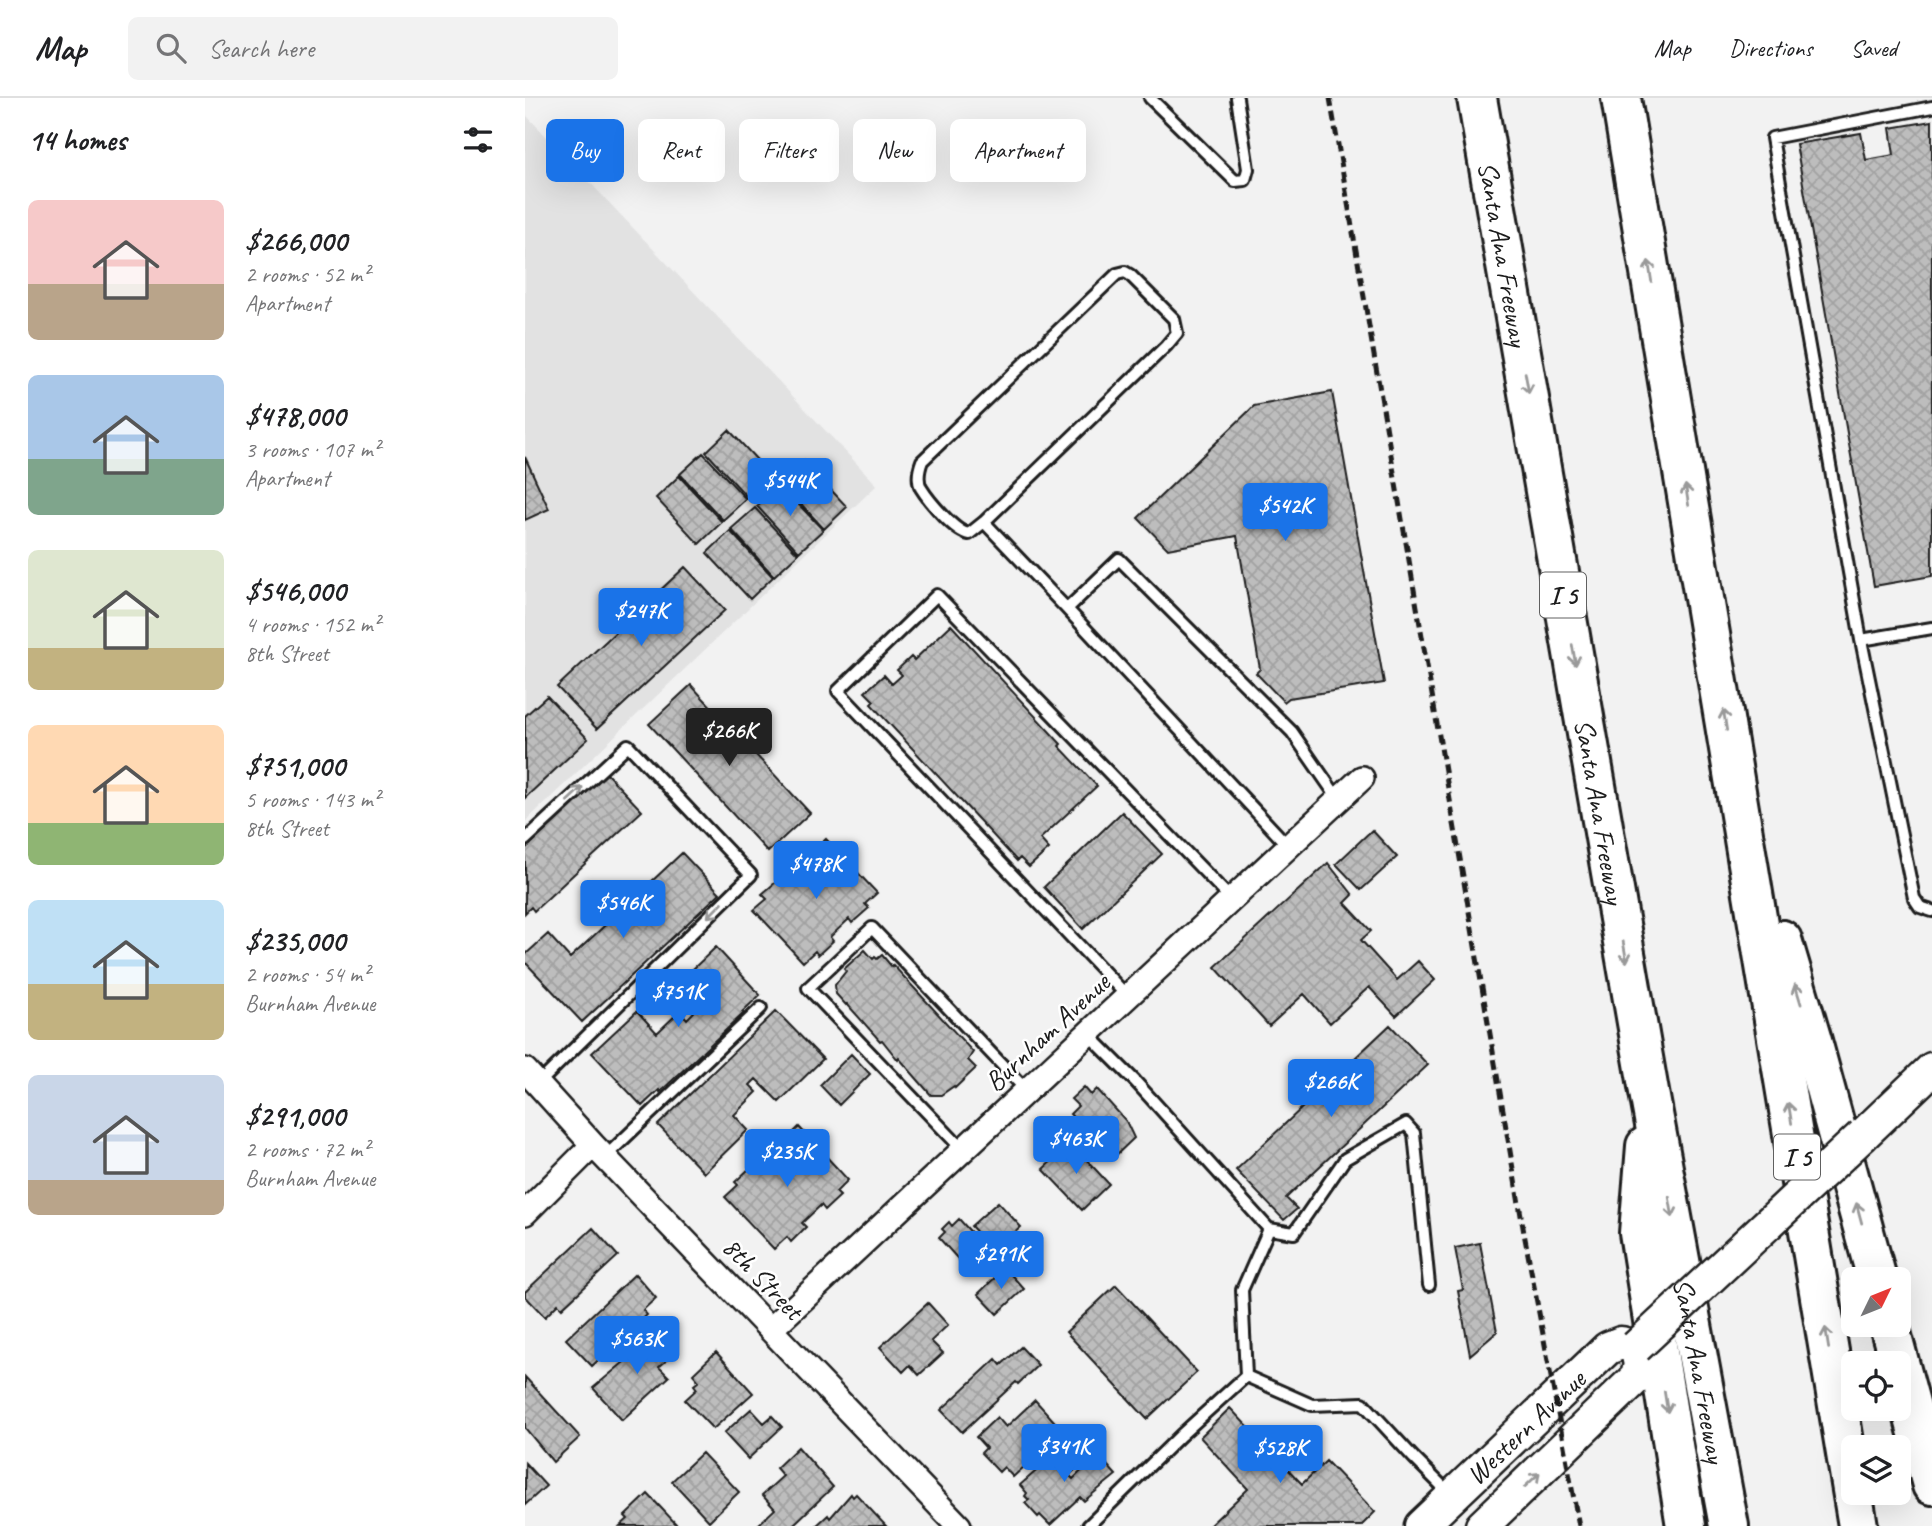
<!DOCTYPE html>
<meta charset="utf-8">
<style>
:root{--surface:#fff;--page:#f2f2f2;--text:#202124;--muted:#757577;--line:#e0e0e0;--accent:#1a73e8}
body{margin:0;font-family:Caveat,sans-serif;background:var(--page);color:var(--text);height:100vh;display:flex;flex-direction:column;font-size:26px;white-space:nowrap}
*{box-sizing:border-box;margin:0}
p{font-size:23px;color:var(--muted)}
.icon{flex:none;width:38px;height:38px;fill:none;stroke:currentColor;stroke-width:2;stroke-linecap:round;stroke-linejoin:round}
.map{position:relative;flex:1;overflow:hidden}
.drawer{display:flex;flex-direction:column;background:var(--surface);width:525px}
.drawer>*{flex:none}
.guide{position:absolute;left:21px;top:21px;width:665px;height:63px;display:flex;gap:14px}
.needle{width:46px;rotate:47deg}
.fabs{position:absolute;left:1316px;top:1169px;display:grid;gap:14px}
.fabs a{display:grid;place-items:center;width:70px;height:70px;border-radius:10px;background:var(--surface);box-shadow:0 7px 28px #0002;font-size:35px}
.price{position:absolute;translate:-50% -60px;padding:0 16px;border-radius:7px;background:var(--accent);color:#fff;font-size:23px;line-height:46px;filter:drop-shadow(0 2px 4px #0008)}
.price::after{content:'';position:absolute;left:50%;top:42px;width:21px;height:16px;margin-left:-10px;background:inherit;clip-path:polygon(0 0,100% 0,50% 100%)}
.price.selected{background:#222;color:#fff}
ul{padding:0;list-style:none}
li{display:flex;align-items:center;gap:21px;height:175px;padding:0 28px}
li span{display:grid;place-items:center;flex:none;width:196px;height:140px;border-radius:10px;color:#555}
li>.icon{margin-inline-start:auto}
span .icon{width:84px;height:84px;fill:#fffc;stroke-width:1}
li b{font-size:30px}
h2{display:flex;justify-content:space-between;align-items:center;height:84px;padding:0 28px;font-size:30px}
.tag{padding:0 24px;border-radius:10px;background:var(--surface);box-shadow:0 7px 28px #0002;font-size:24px;line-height:63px}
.tag.selected{background:var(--accent);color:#fff}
header{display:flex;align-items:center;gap:42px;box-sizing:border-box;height:98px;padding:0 35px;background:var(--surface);border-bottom:2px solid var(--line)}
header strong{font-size:33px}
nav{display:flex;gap:38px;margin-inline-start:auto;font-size:24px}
.search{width:490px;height:63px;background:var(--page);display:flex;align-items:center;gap:18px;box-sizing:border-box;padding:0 24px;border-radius:10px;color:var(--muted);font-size:26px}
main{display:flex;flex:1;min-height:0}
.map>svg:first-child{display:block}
.built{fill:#e2e2e2}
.building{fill:url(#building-cross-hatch);stroke:#1c1c1c;stroke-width:2}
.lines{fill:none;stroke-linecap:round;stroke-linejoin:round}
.service-casing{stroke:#1c1c1c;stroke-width:16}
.minor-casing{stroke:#1c1c1c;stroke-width:28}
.secondary-casing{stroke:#1c1c1c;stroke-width:37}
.motorway-casing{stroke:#1c1c1c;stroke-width:44}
.service{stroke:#fff;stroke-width:10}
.minor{stroke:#fff;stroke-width:23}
.secondary{stroke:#fff;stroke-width:32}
.motorway{stroke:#fff;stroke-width:38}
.rail{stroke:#1c1c1c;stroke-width:5;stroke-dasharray:10 5;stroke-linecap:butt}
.secondary-bridge-casing{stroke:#1c1c1c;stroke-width:37;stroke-linecap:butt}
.secondary-bridge{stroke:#fff;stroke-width:32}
.oneway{stroke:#999}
.labels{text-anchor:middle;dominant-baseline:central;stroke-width:5;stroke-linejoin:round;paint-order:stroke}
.shield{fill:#fff;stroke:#606060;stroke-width:2}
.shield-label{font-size:26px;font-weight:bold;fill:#1c1c1c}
.street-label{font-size:28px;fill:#1c1c1c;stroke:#fff}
</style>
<header>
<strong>Map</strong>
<div class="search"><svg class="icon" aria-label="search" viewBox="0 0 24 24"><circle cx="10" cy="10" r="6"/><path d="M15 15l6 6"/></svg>Search here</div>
<nav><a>Map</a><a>Directions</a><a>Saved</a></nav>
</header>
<main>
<section class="drawer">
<h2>14 homes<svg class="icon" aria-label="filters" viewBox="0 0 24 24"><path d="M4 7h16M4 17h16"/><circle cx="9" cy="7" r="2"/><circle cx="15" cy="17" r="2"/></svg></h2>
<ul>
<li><span style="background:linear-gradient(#f6c9c9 60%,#b9a48a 0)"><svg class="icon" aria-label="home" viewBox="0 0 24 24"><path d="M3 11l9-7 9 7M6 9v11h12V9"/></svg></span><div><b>$266,000</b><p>2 rooms · 52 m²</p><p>Apartment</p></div></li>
<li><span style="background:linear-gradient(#a9c7e8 60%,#7fa58c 0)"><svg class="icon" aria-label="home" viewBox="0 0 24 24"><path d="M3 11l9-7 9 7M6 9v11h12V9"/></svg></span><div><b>$478,000</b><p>3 rooms · 107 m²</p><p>Apartment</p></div></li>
<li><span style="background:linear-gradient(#dfe7d0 70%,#c2b280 0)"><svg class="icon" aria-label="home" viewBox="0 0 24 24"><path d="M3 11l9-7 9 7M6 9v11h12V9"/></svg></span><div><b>$546,000</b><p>4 rooms · 152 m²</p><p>8th Street</p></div></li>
<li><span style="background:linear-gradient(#ffd9b3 70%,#8fb573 0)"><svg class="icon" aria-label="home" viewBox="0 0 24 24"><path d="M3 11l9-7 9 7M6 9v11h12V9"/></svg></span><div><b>$751,000</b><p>5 rooms · 143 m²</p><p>8th Street</p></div></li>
<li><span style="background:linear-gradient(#bfe0f5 60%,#c2b280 0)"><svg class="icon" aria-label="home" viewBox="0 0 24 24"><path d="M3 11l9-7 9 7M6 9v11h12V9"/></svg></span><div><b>$235,000</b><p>2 rooms · 54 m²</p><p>Burnham Avenue</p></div></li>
<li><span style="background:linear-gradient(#c9d6e8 75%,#b9a48a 0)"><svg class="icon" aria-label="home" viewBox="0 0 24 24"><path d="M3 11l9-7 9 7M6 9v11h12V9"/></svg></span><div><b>$291,000</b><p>2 rooms · 72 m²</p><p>Burnham Avenue</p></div></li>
</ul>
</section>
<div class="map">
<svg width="1407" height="1428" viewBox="0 0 1407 1428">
<defs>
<pattern id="building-cross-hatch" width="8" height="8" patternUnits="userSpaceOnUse" patternTransform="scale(1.75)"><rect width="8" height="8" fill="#bdbdbd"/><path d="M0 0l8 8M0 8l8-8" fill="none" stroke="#a2a2a2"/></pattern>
</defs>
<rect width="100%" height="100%" fill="#f2f2f2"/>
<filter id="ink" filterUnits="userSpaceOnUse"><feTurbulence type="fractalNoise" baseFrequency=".0143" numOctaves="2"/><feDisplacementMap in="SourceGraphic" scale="14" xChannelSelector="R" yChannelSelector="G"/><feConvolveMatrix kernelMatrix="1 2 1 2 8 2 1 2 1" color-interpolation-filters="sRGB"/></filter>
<g filter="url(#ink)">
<path class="built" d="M0,16L352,387L0,724Z"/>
<path class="building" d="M1407,23V478L1349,488L1271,46L1336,35L1341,62L1369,57L1365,30Z
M807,294L859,585L764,600L759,604L731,575L735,571L712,438L643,451L613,420L729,308Z
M204,332L247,378L223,400L181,354Z
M178,355L221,401L198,422L155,376Z
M0,359L24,411L0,422Z
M279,363L322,409L299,431L256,384Z
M154,378L197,424L174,446L131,400Z
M255,387L298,432L274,454L232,408Z
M230,410L273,456L249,478L206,431Z
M205,433L248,479L225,501L182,455Z
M160,469L200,512L72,631L32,589Z
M426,527L536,646L534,648L572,688L515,741L524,751L504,769L495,760L492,763L346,606L349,603L340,594L359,577L367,586L377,577L372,572L386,559L389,562Z
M166,587L285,715L243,754L124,626Z
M22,598L63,641L0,700V618Z
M81,675L117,713L9,813L6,809L0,815V751Z
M597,714L637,756L558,831L519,789Z
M847,732L872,759L836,792L811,766Z
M301,741L352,795L340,806L344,810L327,825L324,821L305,839L308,843L293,857L290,853L278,864L229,812L242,801L237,796L252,783L256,787L276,769L272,764L287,749L289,752Z
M157,755L195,795L57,924L0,864V857L23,836L45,860Z
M803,765L828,797L820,805L846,833L836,842L872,882L893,863L910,882L871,918L844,889L805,925L779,896L744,928L690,869Z
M191,849L235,897L217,914L219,915L135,994L134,992L117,1008L67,955L112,913L132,935L155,913L162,921L169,914L147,891Z
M340,852L348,861L350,859L352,861L357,857L367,869L368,867L448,954L443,962L451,970L430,990L429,988L416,997H406L374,960L373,962L357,942L355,943L322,906L321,907L311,896L310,887L321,873L319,871Z
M251,913L298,961L254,1004L231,981L225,987L232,994L209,1017L223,1032L179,1075L133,1027Z
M865,927L903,967L761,1100L772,1111L759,1122L711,1072Z
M326,956L345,976L314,1007L295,987Z
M559,989L566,997L572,991L601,1023L609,1040L587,1061L545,1016L553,1008L546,1001Z
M274,1029L323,1082L311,1094L315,1098L300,1112L296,1107L277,1125L281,1129L266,1144L262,1139L249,1151L200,1099L213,1087L210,1084L225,1070L228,1073L248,1054L245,1050L258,1038L262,1041Z
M546,1045L584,1086L557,1112L518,1071Z
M473,1104L496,1129L469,1153L446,1128Z
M434,1121L461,1151L441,1170L414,1140L420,1134L417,1131L424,1124L427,1128Z
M68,1130L93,1158L37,1210L33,1206L20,1219L0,1198V1194Z
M955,1145L972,1234L945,1257L933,1193L938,1192L930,1150Z
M480,1170L499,1191L472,1216L453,1196Z
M110,1176L131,1200L118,1212L122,1217L67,1268L41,1241Z
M591,1187L672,1274L622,1321L541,1234Z
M403,1205L423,1227L406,1243L418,1255L394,1277L385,1267L378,1274L355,1249Z
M130,1230L151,1254L134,1269L144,1279L97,1322L68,1290L111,1254L108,1251Z
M496,1249L513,1267L493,1286L491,1284L437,1334L416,1312L471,1261L476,1267Z
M191,1254L228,1295L188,1331L160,1302L172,1291L169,1287L174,1283L168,1276Z
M0,1279L55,1339L28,1364L0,1330Z
M510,1302L538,1333L488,1379L479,1369L474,1374L456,1355L461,1350L451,1339L472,1319L481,1329Z
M705,1310L777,1386L801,1363L850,1414L836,1428H684L723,1391L675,1339Z
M226,1311L239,1325L247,1318L257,1329L223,1361L199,1335Z
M541,1347L558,1365L544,1377L548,1381L573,1357L591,1377L559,1403L555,1399L525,1427L515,1417L513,1419L500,1405L504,1402L500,1398L502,1395L495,1387Z
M273,1349L308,1389L267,1428H236L234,1426L250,1411L237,1397L258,1378L251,1370Z
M177,1355L214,1394L184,1423L147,1383Z
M0,1365L21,1388L0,1407Z
M123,1396L153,1428H95L103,1421L100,1418Z
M326,1396L328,1399L331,1396L361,1428H291L303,1417L305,1420Z"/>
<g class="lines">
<g class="service-casing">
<path id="service" d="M625,0L710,83L720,82L723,71L712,0
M1407,9L1247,40L1336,542L1407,530
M459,424L444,436C430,434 404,403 396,390C392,382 394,371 397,363L592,176L600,174L605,177L649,221L652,235L641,248L459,424L542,511
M1336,542L1389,800L1395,809L1407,813
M0,742L103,647L226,777L13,986
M764,749L542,511L594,461L767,634L814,702
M603,899L313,593L412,497L707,802
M563,936L610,983L744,1131L769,1135L820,1061L881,1026L889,1035L904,1187
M438,1052L283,890L347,830L502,993
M80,1059L236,910
M721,1278L717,1192L744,1131
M563,1428L656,1337L721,1278L787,1307L838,1305L889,1360L925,1396"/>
</g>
<g class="minor-casing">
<path id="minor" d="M0,972L68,1047L434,1428
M0,1115L68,1047
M246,1231L837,680"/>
</g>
<g class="secondary-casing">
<g id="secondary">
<path d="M1338,1037L1407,971"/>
<path id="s1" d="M896,1428L1083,1250L1096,1245L1111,1249L1115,1266L1112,1279L957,1428"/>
</g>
</g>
<g class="motorway-casing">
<g id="motorway">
<path id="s2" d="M952,0L1124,994L1204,1428"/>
<path d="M1096,0L1333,1428"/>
<path d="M1257,842L1287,943L1352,1181"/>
<path d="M1121,1048L1114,1135L1161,1428"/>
<path d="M1364,1227L1407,1387"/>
</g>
</g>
<use href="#service" class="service"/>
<use href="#minor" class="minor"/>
<use href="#secondary" class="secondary"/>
<use href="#motorway" class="motorway"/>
<path class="rail" d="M805,0L999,1135L1054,1428"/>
<g class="secondary-bridge-casing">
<path id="secondary-bridge" d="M1111,1249L1338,1037"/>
</g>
<use href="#secondary-bridge" class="secondary-bridge"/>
</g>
<defs><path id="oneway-shaft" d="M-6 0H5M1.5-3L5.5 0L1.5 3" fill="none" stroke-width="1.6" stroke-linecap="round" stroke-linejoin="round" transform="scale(1.75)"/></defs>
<g class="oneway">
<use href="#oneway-shaft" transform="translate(1125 173) rotate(-99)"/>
<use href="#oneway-shaft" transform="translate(1002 285) rotate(80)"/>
<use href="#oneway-shaft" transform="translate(1162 397) rotate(-99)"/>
<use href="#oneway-shaft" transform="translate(1049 557) rotate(80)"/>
<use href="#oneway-shaft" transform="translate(1200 622) rotate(-99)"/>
<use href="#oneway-shaft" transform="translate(50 696) rotate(-43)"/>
<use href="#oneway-shaft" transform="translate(190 812) rotate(135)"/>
<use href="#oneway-shaft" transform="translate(1100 854) rotate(80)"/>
<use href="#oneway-shaft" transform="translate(1273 896) rotate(-107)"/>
<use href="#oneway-shaft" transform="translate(1265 1015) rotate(-99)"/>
<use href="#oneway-shaft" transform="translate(1146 1109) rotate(80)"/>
<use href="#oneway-shaft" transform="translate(1334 1115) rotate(-105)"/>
<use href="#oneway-shaft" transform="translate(1302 1240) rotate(-99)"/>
<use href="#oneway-shaft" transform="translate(1141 1304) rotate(81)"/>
<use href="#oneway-shaft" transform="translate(1007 1382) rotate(-43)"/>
</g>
</g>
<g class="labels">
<g class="shield">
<rect x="1015" y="474.5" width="46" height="45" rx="5"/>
<rect x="1249" y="1036.5" width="46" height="45" rx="5"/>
</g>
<g class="shield-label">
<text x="1038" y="497">I 5</text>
<text x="1272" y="1059">I 5</text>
</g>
<g class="street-label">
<text stroke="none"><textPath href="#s2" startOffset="158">Santa Ana Freeway</textPath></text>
<text stroke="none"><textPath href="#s2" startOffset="724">Santa Ana Freeway</textPath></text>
<text transform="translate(522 934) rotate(-43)">Burnham Avenue</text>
<text transform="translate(238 1180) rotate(46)">8th Street</text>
<text stroke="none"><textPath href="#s2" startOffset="1292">Santa Ana Freeway</textPath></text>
<text stroke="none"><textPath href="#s1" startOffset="144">Western Avenue</textPath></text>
</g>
</g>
</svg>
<div class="fabs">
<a><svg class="needle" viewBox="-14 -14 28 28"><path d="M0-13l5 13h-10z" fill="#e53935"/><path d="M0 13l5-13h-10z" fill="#757577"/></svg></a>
<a><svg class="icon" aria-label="locate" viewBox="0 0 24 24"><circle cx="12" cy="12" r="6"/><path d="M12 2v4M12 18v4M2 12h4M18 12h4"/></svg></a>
<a><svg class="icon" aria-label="layers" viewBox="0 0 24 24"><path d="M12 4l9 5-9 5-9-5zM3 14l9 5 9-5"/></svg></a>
</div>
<b class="price" style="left:265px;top:420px">$544K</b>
<b class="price" style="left:760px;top:445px">$542K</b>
<b class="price" style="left:116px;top:550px">$247K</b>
<b class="price selected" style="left:204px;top:670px">$266K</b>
<b class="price" style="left:291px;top:803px">$478K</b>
<b class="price" style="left:98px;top:842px">$546K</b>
<b class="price" style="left:153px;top:931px">$751K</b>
<b class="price" style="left:806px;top:1021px">$266K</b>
<b class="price" style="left:551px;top:1078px">$463K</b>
<b class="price" style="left:262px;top:1091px">$235K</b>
<b class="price" style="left:476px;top:1193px">$291K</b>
<b class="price" style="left:112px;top:1278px">$563K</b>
<b class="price" style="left:539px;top:1386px">$341K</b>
<b class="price" style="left:755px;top:1387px">$528K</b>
<div class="guide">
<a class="tag selected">Buy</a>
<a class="tag">Rent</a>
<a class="tag">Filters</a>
<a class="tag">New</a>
<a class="tag">Apartment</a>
</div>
</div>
</main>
